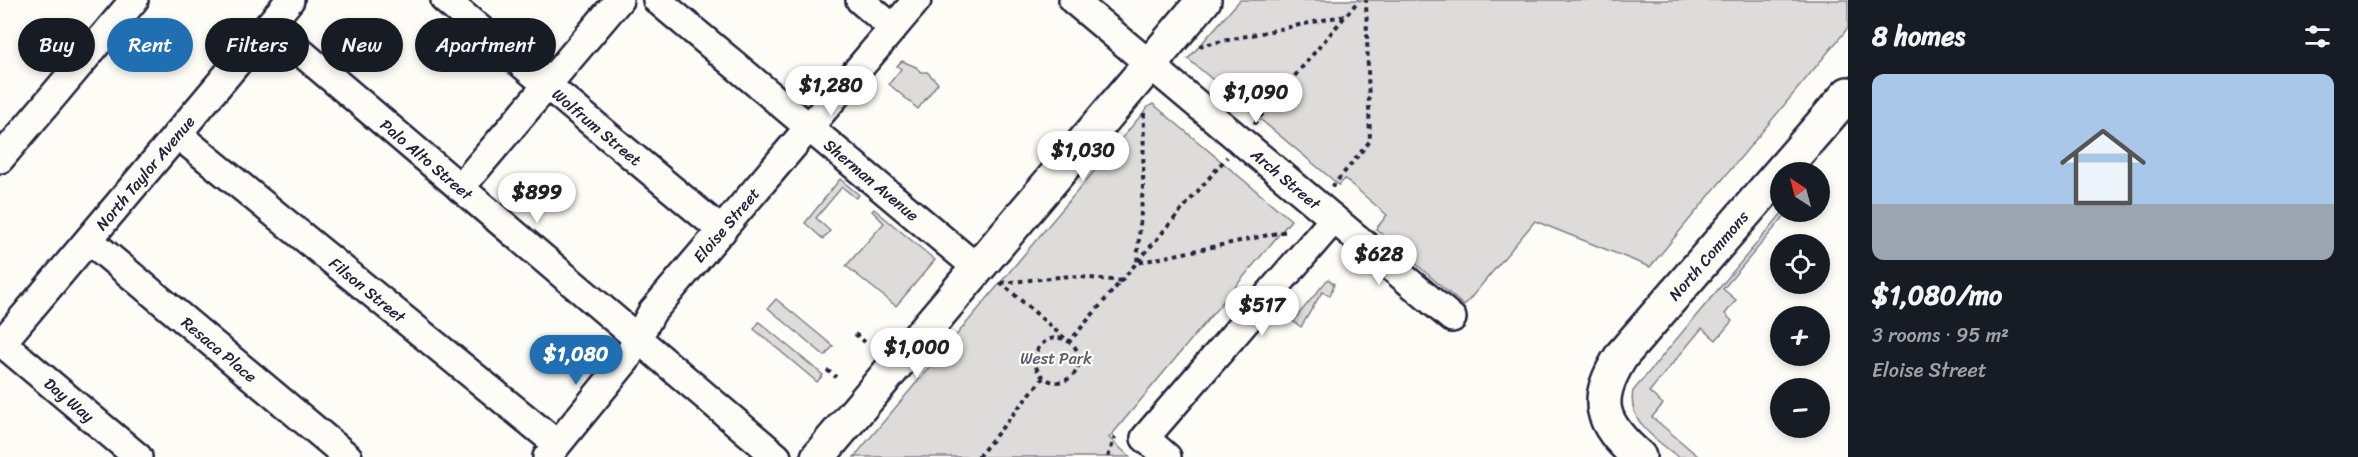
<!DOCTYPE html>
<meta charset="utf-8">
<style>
:root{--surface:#171b24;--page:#20242c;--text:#f1f3f6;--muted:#9ea1a6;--line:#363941;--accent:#1f6fb2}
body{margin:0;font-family:Sriracha,sans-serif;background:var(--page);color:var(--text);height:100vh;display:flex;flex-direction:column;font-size:22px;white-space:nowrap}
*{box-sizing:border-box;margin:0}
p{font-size:20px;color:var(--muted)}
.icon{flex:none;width:33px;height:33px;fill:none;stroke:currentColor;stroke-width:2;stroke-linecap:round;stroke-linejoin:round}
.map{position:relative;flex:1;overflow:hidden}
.side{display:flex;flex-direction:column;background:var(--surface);width:510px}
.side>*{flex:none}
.top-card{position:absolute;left:18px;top:18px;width:570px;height:54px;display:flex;gap:12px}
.needle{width:39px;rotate:324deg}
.controls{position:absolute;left:1770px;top:162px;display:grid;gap:12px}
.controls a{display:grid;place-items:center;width:60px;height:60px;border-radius:50%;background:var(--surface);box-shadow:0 3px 9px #0003;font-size:30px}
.price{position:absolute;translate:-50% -51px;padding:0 14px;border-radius:21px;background:#fff;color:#222;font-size:20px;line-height:39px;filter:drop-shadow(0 2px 3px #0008)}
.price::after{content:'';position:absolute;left:50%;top:36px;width:18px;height:14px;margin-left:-9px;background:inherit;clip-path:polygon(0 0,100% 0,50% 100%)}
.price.selected{background:var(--accent);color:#fff}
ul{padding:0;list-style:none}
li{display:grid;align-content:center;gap:12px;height:318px;padding:0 24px}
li+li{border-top:2px solid var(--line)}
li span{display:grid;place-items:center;height:186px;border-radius:12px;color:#555}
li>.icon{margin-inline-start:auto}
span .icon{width:108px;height:108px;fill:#fffc;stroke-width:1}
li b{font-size:26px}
h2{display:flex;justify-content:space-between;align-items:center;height:72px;padding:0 24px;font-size:26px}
.pill{padding:0 21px;border-radius:27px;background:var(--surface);box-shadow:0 3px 9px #0003;font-size:21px;line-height:54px}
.pill.selected{background:var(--accent);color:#fff}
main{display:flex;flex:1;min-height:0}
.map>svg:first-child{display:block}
.green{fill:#dddcdb;stroke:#807f8b;stroke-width:1.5}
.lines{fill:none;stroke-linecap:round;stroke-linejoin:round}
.minor-casing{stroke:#22223b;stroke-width:32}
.major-casing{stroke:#22223b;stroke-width:38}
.path{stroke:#22223b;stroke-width:4;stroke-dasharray:4.5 4.5;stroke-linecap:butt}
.minor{stroke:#fdfcf7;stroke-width:27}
.major{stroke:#fdfcf7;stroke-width:33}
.labels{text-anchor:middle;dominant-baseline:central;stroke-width:4.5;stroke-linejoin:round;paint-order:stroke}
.street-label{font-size:16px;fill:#22223b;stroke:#fdfcf7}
.park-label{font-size:16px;fill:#5a5a6b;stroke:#fdfcf7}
</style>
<main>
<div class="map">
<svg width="1848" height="457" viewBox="0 0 1848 457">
<rect width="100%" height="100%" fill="#fdfcf7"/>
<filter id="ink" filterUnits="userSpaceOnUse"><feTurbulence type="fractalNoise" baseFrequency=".0167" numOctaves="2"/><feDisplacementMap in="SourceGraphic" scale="12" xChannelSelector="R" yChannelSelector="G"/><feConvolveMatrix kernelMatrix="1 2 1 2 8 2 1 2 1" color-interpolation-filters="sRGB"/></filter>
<g filter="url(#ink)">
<path class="green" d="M1240,0H1848V28L1650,267L1535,221L1464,306L1376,229L1387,215L1345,179L1339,185L1188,59Z
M902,61L916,67L921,72H927L938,83L918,109L889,84L901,69L897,66Z
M1153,104L1291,220L1109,438L1130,457H854L1148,107Z
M840,179L859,195L856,198L842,187L816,218L830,231L823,239L805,223Z
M874,209L935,260L896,306L846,266L884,223L872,211Z
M1783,212H1788L1723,289L1736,300L1725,314L1732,321L1716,340L1702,328L1649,392L1663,404L1652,417L1699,457H1678C1657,440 1627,422 1633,391Z
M1328,279L1334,284L1330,296L1322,292L1301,327L1293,321Z
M776,299L833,346L825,356L768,308Z
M759,322L823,375L817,382L754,329Z"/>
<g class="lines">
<g class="minor-casing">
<g id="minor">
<path id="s1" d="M445,0L722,231"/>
<path id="s2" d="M657,0L977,268"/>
<path d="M860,0L893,28"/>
<path id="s3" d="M1073,0L1452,318"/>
<path id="s4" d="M269,25L777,457"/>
<path id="s5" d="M177,134L557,444"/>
<path d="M0,159L134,0"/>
<path d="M460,188L619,0"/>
<path id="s6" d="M89,240L348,457"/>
<path id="s7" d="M2,343L138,457"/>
<path id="s8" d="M0,345L290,0"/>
<path id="s9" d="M547,457L626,360L652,312L917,0"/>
<path d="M1167,457L1145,438L1334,219"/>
</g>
</g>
<g class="major-casing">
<g id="major">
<path d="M818,457L1204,0"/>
<path id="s10" d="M1639,457C1599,422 1593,400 1622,355L1848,94"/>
</g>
</g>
<path class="path" d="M1199,46L1347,15
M1144,113L1143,187L1137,263L1287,231
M1254,124L1359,0
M1332,187L1370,141L1366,0
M1000,282L1069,342L1227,157
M1001,283L1070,276L1122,281
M855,334L865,342
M1035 360a22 22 0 1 1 44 0a22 22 0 1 1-44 0Z
M827,370L836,377
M978,457L1043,378
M1108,457L1115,437"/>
<use href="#minor" class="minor"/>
<use href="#major" class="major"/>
</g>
</g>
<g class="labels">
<g class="street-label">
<text stroke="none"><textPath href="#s1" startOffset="198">Wolfrum Street</textPath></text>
<text stroke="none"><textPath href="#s4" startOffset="207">Palo Alto Street</textPath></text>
<text stroke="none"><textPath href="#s8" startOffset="225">North Taylor Avenue</textPath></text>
<text stroke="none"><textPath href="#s3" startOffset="278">Arch Street</textPath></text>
<text stroke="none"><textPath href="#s2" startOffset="280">Sherman Avenue</textPath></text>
<text stroke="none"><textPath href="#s9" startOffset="294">Eloise Street</textPath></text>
<text stroke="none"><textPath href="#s10" startOffset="250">North Commons</textPath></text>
<text stroke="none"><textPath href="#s5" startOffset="246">Filson Street</textPath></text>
<text stroke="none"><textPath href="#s6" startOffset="170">Resaca Place</textPath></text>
<text stroke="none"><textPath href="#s7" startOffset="88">Day Way</textPath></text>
</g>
<g class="park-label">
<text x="1056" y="358">West Park</text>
</g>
</g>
</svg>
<div class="controls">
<a><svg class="needle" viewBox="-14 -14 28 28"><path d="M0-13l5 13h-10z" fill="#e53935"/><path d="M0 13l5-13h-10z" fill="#9ea1a6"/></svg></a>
<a><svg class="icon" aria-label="locate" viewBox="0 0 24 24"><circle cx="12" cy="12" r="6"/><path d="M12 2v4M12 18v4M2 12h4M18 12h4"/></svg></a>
<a>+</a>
<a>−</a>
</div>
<b class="price" style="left:831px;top:117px">$1,280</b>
<b class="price" style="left:1256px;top:124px">$1,090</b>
<b class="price" style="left:1083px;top:182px">$1,030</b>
<b class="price" style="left:537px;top:224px">$899</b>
<b class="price" style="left:1379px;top:286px">$628</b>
<b class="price" style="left:1262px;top:337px">$517</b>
<b class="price" style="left:917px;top:379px">$1,000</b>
<b class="price selected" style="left:576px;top:386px">$1,080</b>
<div class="top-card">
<a class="pill">Buy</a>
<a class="pill selected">Rent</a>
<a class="pill">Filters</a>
<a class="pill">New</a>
<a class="pill">Apartment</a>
</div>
</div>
<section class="side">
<h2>8 homes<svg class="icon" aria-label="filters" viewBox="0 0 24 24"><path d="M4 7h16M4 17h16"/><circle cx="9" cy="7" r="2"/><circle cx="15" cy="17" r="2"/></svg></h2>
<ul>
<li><span style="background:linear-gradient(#a9c7e8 70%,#9aa5b1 0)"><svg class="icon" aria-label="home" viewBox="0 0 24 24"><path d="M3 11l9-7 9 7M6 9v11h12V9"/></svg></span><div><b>$1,080/mo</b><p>3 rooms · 95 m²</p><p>Eloise Street</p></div></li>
</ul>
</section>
</main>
